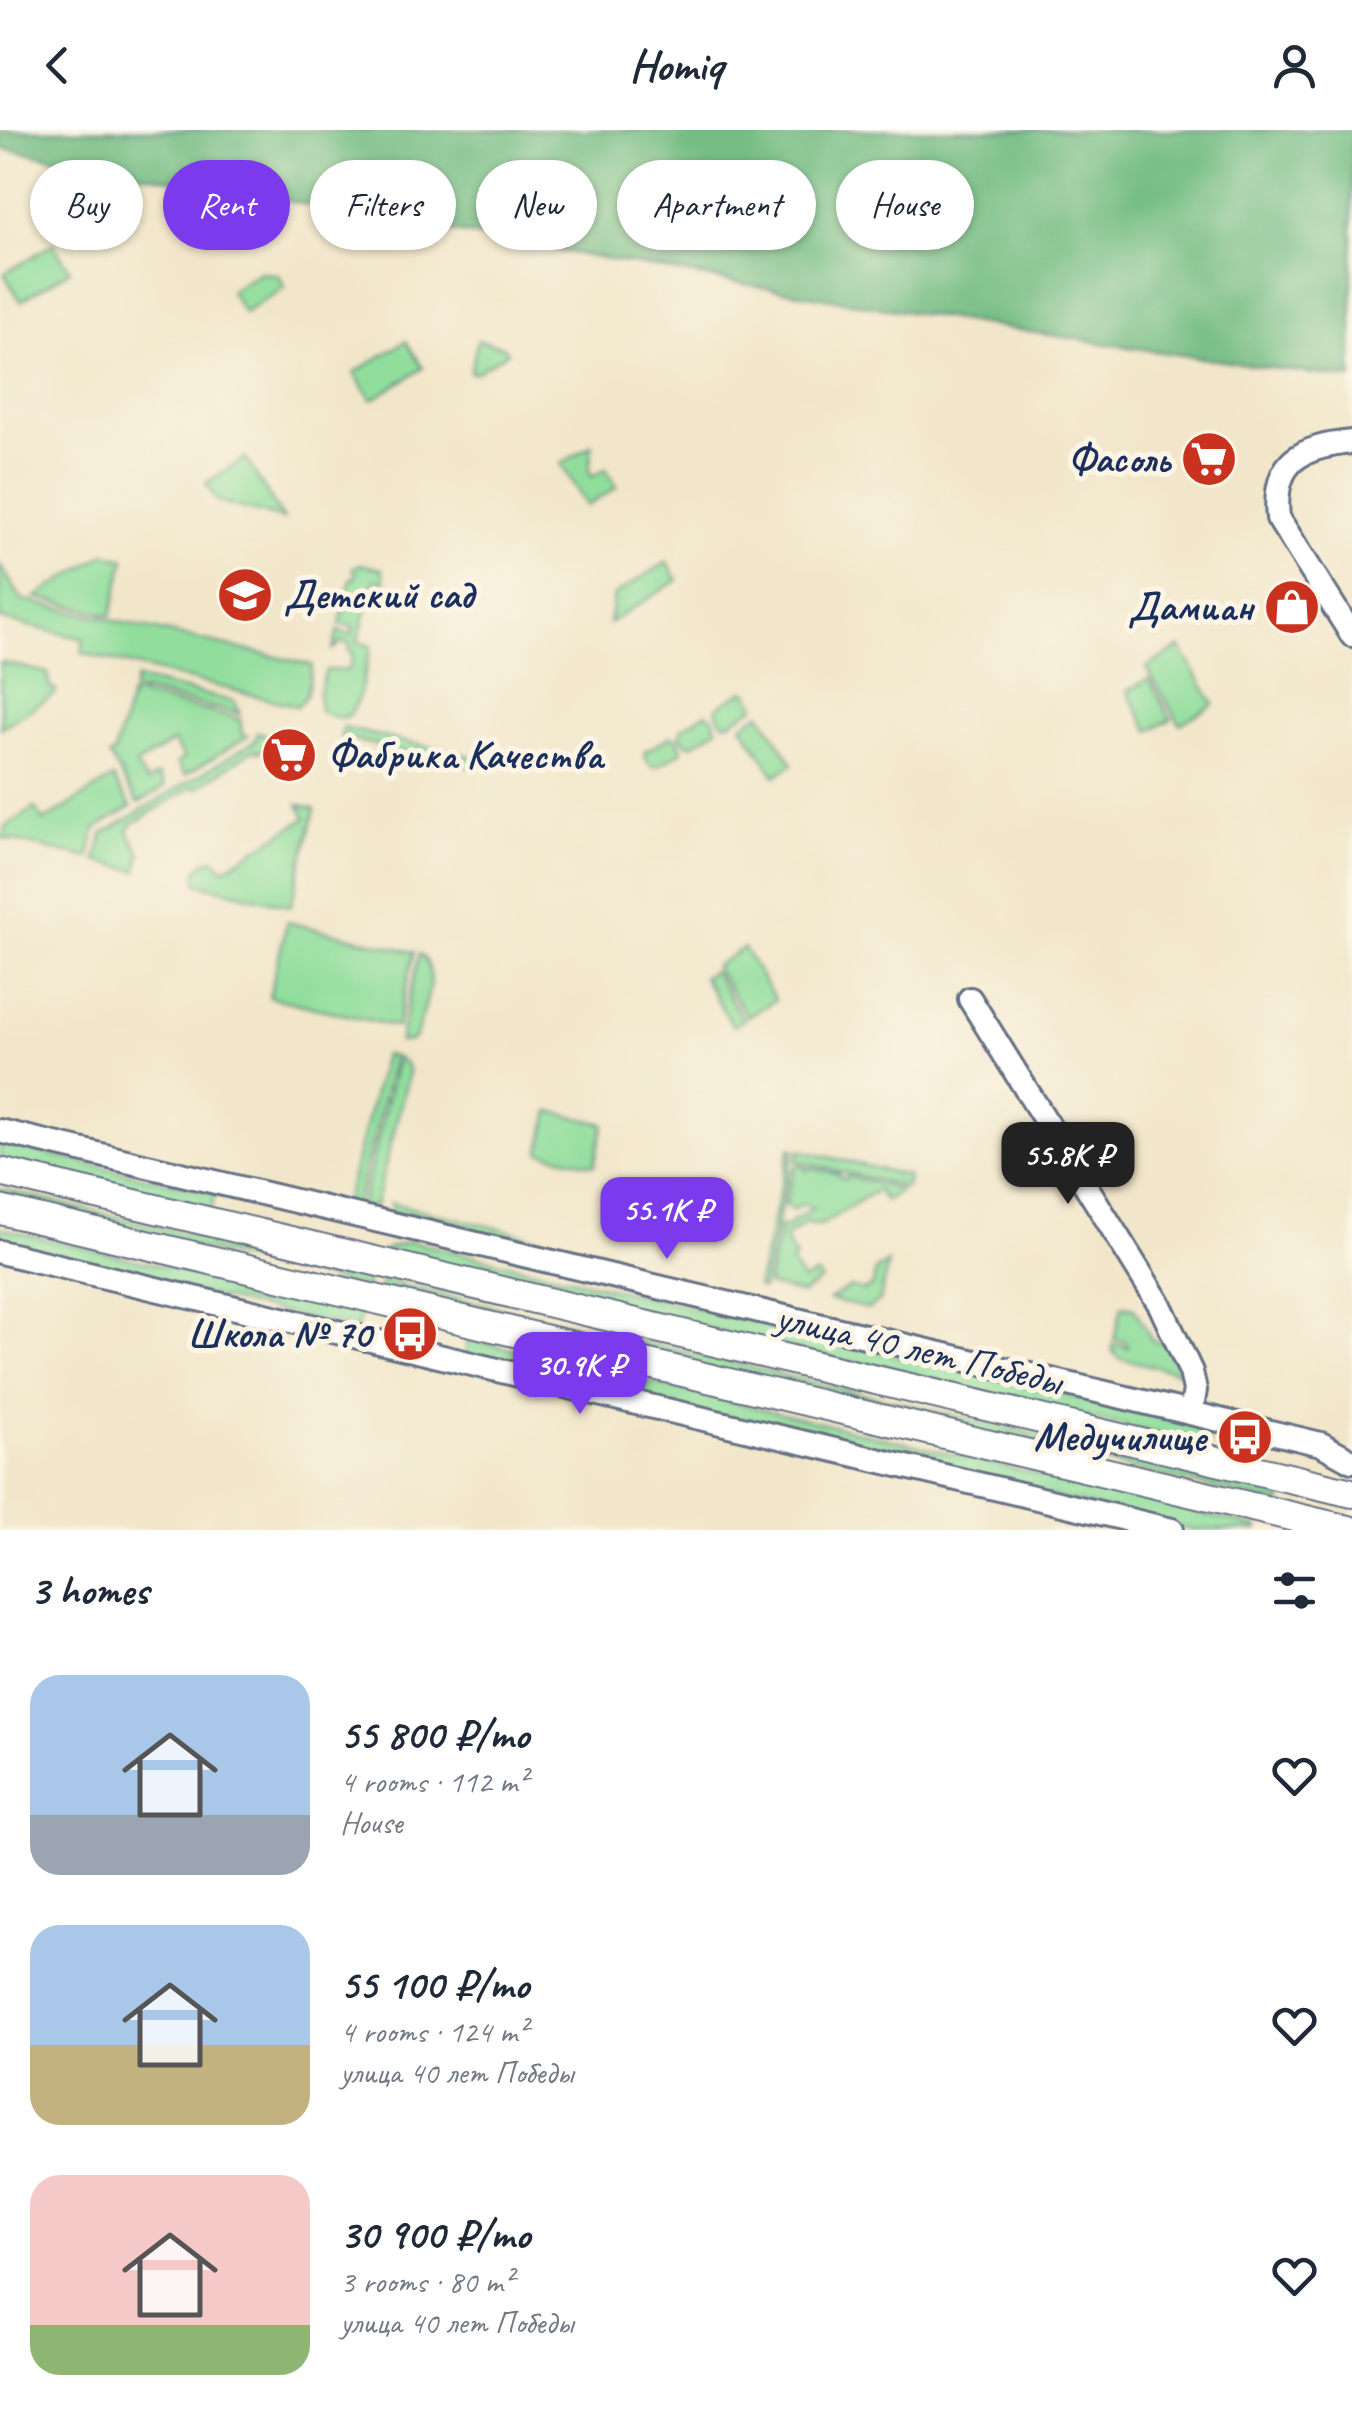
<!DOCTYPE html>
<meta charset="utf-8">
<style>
:root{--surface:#fff;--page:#f6f6f7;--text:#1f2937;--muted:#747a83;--accent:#7c3aed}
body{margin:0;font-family:Caveat,sans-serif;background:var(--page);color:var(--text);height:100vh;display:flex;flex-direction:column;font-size:38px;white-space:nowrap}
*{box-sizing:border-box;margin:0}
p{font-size:32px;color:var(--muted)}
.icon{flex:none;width:55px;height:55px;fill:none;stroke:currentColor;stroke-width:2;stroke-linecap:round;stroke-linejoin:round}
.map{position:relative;height:1400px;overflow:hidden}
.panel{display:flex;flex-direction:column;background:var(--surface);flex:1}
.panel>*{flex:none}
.top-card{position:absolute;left:30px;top:30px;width:1292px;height:90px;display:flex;gap:20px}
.price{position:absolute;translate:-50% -85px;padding:0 22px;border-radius:20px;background:var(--accent);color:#fff;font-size:32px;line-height:65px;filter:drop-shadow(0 2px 5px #0008)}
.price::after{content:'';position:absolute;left:50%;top:60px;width:30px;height:22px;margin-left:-15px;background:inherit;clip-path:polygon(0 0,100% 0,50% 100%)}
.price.active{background:#222;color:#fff}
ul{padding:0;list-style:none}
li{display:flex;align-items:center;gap:30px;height:250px;padding:0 30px}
li span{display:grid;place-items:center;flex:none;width:280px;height:200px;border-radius:30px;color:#555}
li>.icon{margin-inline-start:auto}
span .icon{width:120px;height:120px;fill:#fffc;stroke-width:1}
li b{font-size:42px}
h2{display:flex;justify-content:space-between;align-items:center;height:120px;padding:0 30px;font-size:42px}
.tag{padding:0 35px;border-radius:45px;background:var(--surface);box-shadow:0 2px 8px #0004;font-size:35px;line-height:90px}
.tag.active{background:var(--accent);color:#fff}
header{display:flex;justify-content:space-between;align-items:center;height:130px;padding:0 30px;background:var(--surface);font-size:45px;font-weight:600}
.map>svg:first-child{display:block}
.green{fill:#91de9c;stroke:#56867d;stroke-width:2.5}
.forest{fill:#74bd84;stroke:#487671;stroke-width:2.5}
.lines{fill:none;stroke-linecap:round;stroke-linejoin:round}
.minor-casing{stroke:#666f83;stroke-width:28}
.major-casing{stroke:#666f83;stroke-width:32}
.minor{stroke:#fff;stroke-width:22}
.major{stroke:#fff;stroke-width:28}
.labels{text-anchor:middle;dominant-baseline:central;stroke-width:10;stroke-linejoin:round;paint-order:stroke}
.poi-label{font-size:40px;font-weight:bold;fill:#1b2f5e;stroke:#fcf5e5;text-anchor:end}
.street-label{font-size:40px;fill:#1b2f5e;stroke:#fcf5e5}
</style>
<header><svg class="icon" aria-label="back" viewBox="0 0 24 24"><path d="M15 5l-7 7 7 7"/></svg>Homiq<svg class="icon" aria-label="person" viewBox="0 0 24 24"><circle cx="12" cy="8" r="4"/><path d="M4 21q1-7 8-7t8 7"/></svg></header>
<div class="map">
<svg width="1352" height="1400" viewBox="0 0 1352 1400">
<rect width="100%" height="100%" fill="#fcf5e5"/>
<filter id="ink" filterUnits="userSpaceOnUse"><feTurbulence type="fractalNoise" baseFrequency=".01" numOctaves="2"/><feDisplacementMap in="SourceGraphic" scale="20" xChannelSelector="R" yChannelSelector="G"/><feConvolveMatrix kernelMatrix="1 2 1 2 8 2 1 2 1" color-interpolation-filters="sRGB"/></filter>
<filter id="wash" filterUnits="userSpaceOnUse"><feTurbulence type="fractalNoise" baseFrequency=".0048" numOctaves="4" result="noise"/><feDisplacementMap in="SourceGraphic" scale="40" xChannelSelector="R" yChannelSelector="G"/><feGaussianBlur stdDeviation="2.25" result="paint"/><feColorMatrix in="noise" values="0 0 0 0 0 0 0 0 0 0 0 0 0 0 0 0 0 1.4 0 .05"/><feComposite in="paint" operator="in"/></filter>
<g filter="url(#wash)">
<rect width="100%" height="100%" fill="#f1e6c9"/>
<path class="green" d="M53,114L70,140L21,171L4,144Z
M260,142L278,145L285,157L244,183L230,161Z
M478,210L505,217L508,222L475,243L470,242Z
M406,211L423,238L372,270L354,243Z
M592,315L589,342L592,347L606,339L617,357L587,376L561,334Z
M245,328L283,389L217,371L206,353Z
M105,424L125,429L111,486L36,467Z
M667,432L678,450L609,493L614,465Z
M360,434L382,439L385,452L374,450L358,512L371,516C367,530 360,582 345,587C337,589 326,584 320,581L318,564L326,540H349L353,523L349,522L350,514L342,512L333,519L338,501L352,505L353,497L340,494L351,448L354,449L356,443L353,438Z
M0,435L22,470L312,535L306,566L297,576L82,523L84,509L0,489Z
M1180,517L1214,574L1180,594L1146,538Z
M0,532L48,543L50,558L56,560L55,564L1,598Z
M136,549L233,571L240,584L133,559Z
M1149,549L1171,589L1150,601L1127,561Z
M744,561L749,563L755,577L728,593L722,591L717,583V577Z
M132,563L240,589L242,604L248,606L185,645L177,633L184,628L173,612L136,635L147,652L158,645L165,657L138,673L109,626L114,623Z
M706,583L713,587L717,599L692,615L686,613L680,605L681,599Z
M760,583L793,634L775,646L742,595Z
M343,598L471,626L473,631L471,637L341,607Z
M258,602L270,606L266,619L257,622L254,619L197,658L192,657L132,694L128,702L141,724L137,741L96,731L103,704L255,611Z
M671,606L678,609L682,621L657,637L650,635L645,627L646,621Z
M113,648L131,677L95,699L89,728L2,708L5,697L35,678L44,691Z
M298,674L315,679L291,776L197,753V740L206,731L215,729L224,739L306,688Z
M287,792L414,822L397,897L269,867Z
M744,818L775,870L747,887L715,836Z
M419,824C443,840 422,882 416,906L410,911L399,912Z
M714,841L743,890L733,896L703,847Z
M384,925L394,927L355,1080L344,1077Z
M397,928L406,934L409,942L375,1076L360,1081Z
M550,981L604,994L594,1035L540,1022Z
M0,1013L215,1063L211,1081L0,1031Z
M790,1018L794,1019L762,1159L757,1157Z
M799,1020L908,1046L906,1057L796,1031Z
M799,1035L806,1037V1041L810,1038L839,1044V1047L846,1049L847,1046L901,1060L885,1071L877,1060L819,1096L817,1093L812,1096L808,1092L784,1108L796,1128L791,1132L803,1151L817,1144L821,1150L802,1164L767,1155L780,1097H785L813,1078L803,1074L792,1080L785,1075L794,1038Z
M0,1059L369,1147L366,1158L0,1071Z
M390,1073L577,1117L571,1126L392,1083Z
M0,1098L361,1183L357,1200L0,1117Z
M410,1111L1212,1299L1208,1316L385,1123L386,1119Z
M888,1133L880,1170L869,1179L829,1170L850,1157L864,1161L873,1155L875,1141Z
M381,1150L1283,1363L1281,1374L379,1160Z
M1122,1176L1134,1178L1152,1210L1168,1215L1179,1242L1118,1228L1112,1220L1113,1214L1128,1217L1126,1212L1114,1209Z
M468,1209L1258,1397V1400H1192L464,1227Z"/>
<path class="forest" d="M0,0H1352V249C899,189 450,100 0,18Z"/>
</g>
<g filter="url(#ink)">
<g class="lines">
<g class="minor-casing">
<path id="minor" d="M1352,312C1301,317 1272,330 1278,388L1352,505
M970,869L1160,1175L1191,1242L1195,1260L1191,1283
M0,1001L1321,1314L1352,1331
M0,1122L1172,1400"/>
</g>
<g class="major-casing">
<path id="major" d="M0,1042L1352,1363
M0,1080L1349,1400"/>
</g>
<use href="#minor" class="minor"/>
<use href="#major" class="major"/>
</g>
</g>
<defs>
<g id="supermarket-disc" transform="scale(2.875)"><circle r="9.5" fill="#c8321e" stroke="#fcf5e5"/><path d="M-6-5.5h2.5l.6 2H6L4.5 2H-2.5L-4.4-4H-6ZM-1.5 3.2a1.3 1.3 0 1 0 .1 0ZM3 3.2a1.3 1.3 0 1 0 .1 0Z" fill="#fff"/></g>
<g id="school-disc" transform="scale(2.875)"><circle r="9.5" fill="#c8321e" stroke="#fcf5e5"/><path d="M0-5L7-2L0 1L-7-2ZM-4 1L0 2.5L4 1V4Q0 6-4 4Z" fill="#fff"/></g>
<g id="shop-disc" transform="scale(2.875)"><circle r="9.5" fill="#c8321e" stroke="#fcf5e5"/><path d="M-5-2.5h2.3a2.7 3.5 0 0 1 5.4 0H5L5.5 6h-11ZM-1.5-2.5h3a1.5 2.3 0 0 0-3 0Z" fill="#fff"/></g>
<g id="bus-disc" transform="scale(2.875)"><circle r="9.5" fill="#c8321e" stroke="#fcf5e5"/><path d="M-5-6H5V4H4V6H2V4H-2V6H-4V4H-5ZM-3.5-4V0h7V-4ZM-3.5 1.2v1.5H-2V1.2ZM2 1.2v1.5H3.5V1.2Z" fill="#fff"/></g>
</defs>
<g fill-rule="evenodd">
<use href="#supermarket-disc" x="1209" y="329"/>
<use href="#school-disc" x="245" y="465"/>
<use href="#shop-disc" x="1292" y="477"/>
<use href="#supermarket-disc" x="289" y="625"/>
<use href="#bus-disc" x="410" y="1204"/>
<use href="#bus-disc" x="1245" y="1307"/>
</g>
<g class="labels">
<g class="poi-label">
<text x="1170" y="329">Фасоль</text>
<text x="284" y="465" text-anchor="start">Детский сад</text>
<text x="1253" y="477">Дамиан</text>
<text x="328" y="625" text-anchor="start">Фабрика Качества</text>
<text x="371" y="1204">Школа № 70</text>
<text x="1206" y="1307">Медучилище</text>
</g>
<g class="street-label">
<text transform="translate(919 1219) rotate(13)">улица 40 лет Победы</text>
</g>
</g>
</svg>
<b class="price active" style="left:1068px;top:1077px">55.8K ₽</b>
<b class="price" style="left:667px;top:1132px">55.1K ₽</b>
<b class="price" style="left:580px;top:1287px">30.9K ₽</b>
<div class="top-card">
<a class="tag">Buy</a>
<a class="tag active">Rent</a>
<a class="tag">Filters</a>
<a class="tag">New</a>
<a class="tag">Apartment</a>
<a class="tag">House</a>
</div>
</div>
<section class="panel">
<h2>3 homes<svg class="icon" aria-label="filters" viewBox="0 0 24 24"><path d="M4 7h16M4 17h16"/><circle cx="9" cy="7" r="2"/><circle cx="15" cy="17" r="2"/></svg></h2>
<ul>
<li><span style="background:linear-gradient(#a9c7e8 70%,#9aa5b1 0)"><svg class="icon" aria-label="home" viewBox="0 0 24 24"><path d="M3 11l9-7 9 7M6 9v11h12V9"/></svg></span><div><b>55 800 ₽/mo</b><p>4 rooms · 112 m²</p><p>House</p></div><svg class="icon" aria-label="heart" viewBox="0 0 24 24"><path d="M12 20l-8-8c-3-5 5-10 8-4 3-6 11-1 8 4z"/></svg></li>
<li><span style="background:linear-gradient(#a9c7e8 60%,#c2b280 0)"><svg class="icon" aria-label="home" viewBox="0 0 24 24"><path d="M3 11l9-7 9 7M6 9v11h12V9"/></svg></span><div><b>55 100 ₽/mo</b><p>4 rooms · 124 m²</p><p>улица 40 лет Победы</p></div><svg class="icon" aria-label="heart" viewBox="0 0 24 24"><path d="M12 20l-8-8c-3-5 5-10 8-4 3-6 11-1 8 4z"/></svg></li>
<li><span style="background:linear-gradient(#f6c9c9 75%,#8fb573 0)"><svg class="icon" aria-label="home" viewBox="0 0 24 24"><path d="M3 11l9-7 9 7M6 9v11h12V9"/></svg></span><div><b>30 900 ₽/mo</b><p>3 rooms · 80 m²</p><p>улица 40 лет Победы</p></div><svg class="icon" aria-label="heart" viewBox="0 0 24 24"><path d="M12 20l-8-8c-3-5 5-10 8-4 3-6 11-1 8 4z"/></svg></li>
</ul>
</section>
